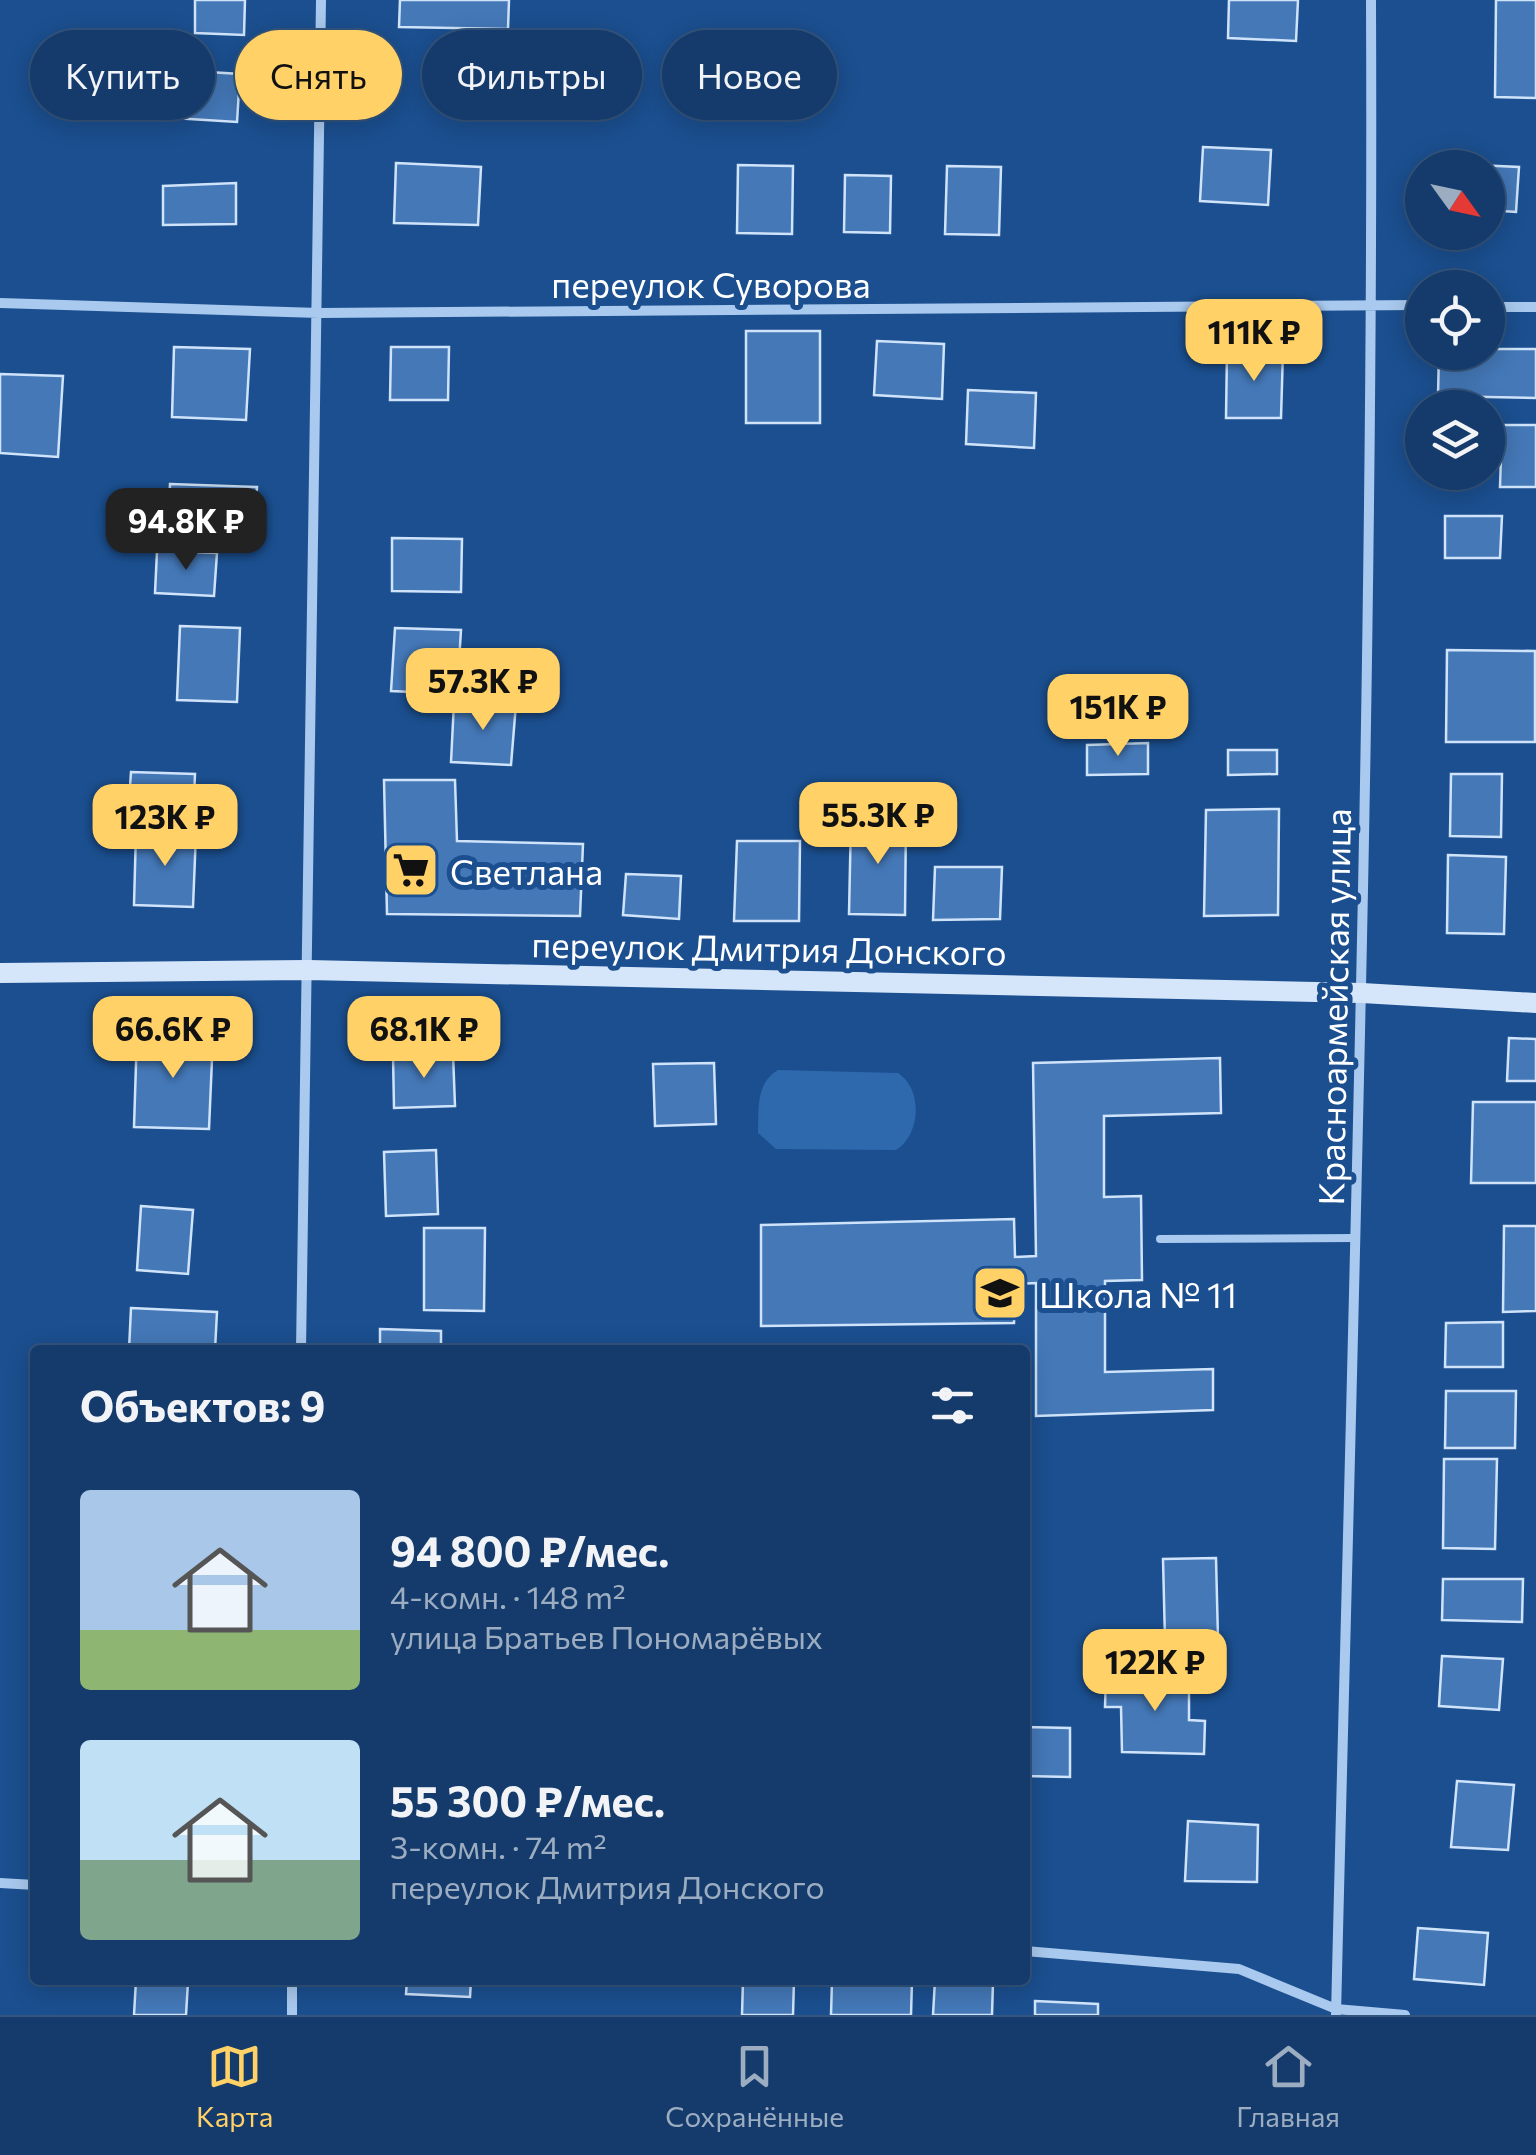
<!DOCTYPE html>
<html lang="ru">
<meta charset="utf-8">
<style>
:root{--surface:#143b6b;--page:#214673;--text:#f1f3f6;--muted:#9dadc1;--line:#33557e;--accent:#ffd166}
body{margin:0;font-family:Commissioner,sans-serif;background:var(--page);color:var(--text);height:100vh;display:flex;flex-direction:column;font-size:38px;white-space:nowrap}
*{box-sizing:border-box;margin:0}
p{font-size:32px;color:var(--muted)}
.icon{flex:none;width:55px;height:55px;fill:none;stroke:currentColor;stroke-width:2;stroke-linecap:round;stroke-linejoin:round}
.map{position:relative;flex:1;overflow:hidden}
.sheet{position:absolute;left:30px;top:1345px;width:1000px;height:640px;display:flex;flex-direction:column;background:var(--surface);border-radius:10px;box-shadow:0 5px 25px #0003,0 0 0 2px var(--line)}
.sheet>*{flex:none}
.top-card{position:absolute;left:30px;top:30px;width:1000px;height:90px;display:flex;gap:20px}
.needle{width:65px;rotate:123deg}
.controls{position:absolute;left:1405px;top:150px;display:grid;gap:20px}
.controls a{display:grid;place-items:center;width:100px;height:100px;border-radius:50%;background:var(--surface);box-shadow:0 5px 25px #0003,0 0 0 2px var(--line);font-size:50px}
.price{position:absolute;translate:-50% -85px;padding:0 22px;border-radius:20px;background:var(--accent);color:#111;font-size:32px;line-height:65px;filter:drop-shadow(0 2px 5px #0008)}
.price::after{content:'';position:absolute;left:50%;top:60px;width:30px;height:22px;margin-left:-15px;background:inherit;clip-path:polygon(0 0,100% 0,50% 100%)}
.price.on{background:#222;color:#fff}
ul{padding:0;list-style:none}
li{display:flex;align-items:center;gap:30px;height:250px;padding:0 50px}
li span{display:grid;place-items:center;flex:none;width:280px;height:200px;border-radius:10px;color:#555}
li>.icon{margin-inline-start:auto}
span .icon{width:120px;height:120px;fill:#fffc;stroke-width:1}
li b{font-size:42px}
h2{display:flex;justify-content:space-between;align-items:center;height:120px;padding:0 50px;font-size:42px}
.pill{padding:0 35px;border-radius:45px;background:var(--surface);box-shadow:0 5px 25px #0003,0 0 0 2px var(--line);font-size:35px;line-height:90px}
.pill.on{background:var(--accent);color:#111}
.tab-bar{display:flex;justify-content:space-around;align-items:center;height:140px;border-top:2px solid var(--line);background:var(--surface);font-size:28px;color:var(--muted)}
.tab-bar a{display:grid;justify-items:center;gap:5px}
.tab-bar .on{color:var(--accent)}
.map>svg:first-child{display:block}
.pitch{fill:#2e69ad}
.building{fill:#4478b7;stroke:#cfe3fa;stroke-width:2.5}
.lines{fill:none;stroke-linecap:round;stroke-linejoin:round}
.lane{stroke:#a9c9ee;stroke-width:8}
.street{stroke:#a9c9ee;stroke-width:10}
.secondary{stroke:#d6e6fa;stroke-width:20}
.labels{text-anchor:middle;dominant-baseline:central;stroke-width:10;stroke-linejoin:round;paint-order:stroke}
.street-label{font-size:35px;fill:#fff;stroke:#1b4f8f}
.poi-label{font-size:35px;fill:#fff;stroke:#1b4f8f;text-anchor:start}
</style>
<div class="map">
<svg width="1536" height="2015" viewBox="0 0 1536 2015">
<rect width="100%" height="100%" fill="#1b4f8f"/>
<path class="pitch" d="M778,1070L898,1073C923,1089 921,1135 896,1150L776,1149L758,1133C759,1109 755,1084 778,1070Z"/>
<path class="building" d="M195,0H245L244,35L195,33Z
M400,0H509L508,29L399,27Z
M1229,0H1298L1296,41L1228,38Z
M1496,0H1536V98L1495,97Z
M176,70L240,74L237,122L174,118Z
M1203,147L1271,150L1268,205L1200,201Z
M396,163L481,167L478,225L394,223Z
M1454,164L1519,167L1516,212L1488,210V168H1454Z
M738,165L793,166L792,234L737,233Z
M947,166L1001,167L999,235L945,234Z
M845,175L891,176L890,233L844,232Z
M236,183V224L163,225V186Z
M746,331H820V423H746Z
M877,341L944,344L942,399L874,395Z
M174,347L250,349L246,420L172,417Z
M391,347H449L448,400H390Z
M1488,349H1536V398L1438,396L1439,352H1488Z
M1227,351H1283L1281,418H1226Z
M0,374L63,376L58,457L0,453Z
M968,390L1036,393L1034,448L966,444Z
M1488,425H1536V487H1500L1501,457H1488Z
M170,484L257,487L253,550L167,545Z
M1445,516H1502L1500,558H1445Z
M392,538L462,539L461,592L392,591Z
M157,551L217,553L214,596L155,593Z
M180,626L240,628L237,702L177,700Z
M395,628L461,630L457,694L391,691Z
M1447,650L1535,651V742H1446Z
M454,702L516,704L511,765L451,762Z
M1148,743V774L1087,775V745Z
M1228,750H1277V774L1228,775Z
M131,772L195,774L193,820L128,817Z
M1451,774H1502L1501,837L1450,836Z
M384,780H455L457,841L583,844L580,916L387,914Z
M1279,809L1278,915L1204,916L1206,810Z
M906,818L905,915L849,914L851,819Z
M136,831L196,833L193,907L134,905Z
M737,841H800L799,921H734Z
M1448,855L1506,857L1504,934L1447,933Z
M935,867H1002L1000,919L933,920Z
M626,874L681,876L679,919L623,915Z
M137,1033L213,1036L209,1129L134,1127Z
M1509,1038L1536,1039V1081H1507Z
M453,1053L455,1106L394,1108L393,1055Z
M1220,1058L1221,1113L1104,1116V1197L1141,1196L1142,1280L1105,1281V1372L1213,1369V1410L1036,1416V1283L1015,1284L1014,1323L761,1326V1225L1014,1219L1015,1257L1036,1256L1033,1063Z
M714,1063L716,1124L655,1126L653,1064Z
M1473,1102H1536V1183H1471Z
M436,1150L438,1214L386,1216L384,1152Z
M141,1206L193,1210L188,1274L137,1270Z
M1504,1226H1536V1311L1503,1312Z
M424,1228H485L484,1311L424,1310Z
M131,1308L217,1312L215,1350H129Z
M1503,1322V1367H1445L1446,1323Z
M380,1329L441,1331V1350H380Z
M1446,1391H1516L1515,1448H1445Z
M1444,1459H1497L1495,1549L1443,1548Z
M1216,1558L1218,1639L1165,1640L1163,1559Z
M1443,1579H1523L1522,1622L1442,1620Z
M1442,1656L1503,1659L1499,1710L1439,1706Z
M1160,1673L1161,1682L1189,1681V1720L1205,1721L1204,1754L1122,1752L1121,1707H1105L1106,1674Z
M1025,1727L1070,1728V1777L1025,1776Z
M1457,1781L1514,1785L1508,1850L1451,1847Z
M1188,1821L1258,1825L1257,1882L1185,1881Z
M1418,1928L1488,1933L1484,1985L1414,1979Z
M136,1980L188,1982L186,2015H134Z
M407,1980H471L470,1997L406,1994Z
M743,1980H794L793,2015H742Z
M832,1980H912L911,2015H831Z
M935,1980L993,1982L992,2015H933Z
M1035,2001L1098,2004V2015H1035Z"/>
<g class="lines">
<path class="lane" d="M1160,1239L1354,1238"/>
<path class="street" d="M0,303L319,313L1422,305
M1488,307H1536
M301,1350L321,0
M0,1883L35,1885
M1025,1951L1239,1969L1336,2009L1405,2015
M292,1980V2015
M1336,2015C1352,1343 1374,672 1371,0"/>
<path class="secondary" d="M0,973L308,970L1362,993L1536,1003"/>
</g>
<defs>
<g id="supermarket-square" transform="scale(2.875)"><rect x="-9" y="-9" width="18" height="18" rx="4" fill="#ffd166" stroke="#1b4f8f"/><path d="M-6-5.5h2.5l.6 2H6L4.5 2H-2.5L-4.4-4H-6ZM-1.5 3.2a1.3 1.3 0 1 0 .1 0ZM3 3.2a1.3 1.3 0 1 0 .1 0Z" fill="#111"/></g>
<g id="school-square" transform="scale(2.875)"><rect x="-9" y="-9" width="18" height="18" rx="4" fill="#ffd166" stroke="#1b4f8f"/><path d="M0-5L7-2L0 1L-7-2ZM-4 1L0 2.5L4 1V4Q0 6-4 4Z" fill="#111"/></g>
</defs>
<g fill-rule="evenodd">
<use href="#supermarket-square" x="411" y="870"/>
<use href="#school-square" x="1000" y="1293"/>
</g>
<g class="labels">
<g class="street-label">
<text x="711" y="283">переулок Суворова</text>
<text transform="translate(769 947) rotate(1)">переулок Дмитрия Донского</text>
<text transform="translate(1333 1007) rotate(-89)">Красноармейская улица</text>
</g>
<g class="poi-label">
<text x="450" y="870">Светлана</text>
<text x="1039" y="1293">Школа № 11</text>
</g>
</g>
</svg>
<div class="controls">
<a><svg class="needle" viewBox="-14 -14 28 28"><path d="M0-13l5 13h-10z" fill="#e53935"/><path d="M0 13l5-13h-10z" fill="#9dadc1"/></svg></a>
<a><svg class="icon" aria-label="locate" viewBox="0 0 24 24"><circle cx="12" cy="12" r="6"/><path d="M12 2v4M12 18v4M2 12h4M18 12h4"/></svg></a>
<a><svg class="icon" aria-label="layers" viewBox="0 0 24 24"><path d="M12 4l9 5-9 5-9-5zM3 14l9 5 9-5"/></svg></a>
</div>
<b class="price" style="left:1254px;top:384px">111K ₽</b>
<b class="price on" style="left:186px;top:573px">94.8K ₽</b>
<b class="price" style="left:483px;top:733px">57.3K ₽</b>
<b class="price" style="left:1118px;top:759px">151K ₽</b>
<b class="price" style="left:878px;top:867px">55.3K ₽</b>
<b class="price" style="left:165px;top:869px">123K ₽</b>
<b class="price" style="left:173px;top:1081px">66.6K ₽</b>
<b class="price" style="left:424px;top:1081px">68.1K ₽</b>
<b class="price" style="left:1155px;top:1714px">122K ₽</b>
<div class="top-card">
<a class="pill">Купить</a>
<a class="pill on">Снять</a>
<a class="pill">Фильтры</a>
<a class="pill">Новое</a>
</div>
<section class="sheet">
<h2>Объектов: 9<svg class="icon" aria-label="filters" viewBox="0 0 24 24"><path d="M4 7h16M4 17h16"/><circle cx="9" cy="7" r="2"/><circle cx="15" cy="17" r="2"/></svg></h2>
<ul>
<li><span style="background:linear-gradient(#a9c7e8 70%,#8fb573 0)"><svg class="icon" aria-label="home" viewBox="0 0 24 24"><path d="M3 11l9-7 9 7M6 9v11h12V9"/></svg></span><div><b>94 800 ₽/мес.</b><p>4-комн. · 148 m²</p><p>улица Братьев Пономарёвых</p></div></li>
<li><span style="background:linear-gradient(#bfe0f5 60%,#7fa58c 0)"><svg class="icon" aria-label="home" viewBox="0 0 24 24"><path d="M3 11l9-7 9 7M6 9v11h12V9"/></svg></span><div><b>55 300 ₽/мес.</b><p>3-комн. · 74 m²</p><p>переулок Дмитрия Донского</p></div></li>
</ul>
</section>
</div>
<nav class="tab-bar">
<a class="on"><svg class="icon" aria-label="map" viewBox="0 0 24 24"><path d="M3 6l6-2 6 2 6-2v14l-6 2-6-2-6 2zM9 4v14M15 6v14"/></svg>Карта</a>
<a><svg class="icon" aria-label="saved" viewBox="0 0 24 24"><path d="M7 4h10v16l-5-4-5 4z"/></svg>Сохранённые</a>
<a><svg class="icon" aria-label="home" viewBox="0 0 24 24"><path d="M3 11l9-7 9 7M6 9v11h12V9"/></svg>Главная</a>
</nav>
